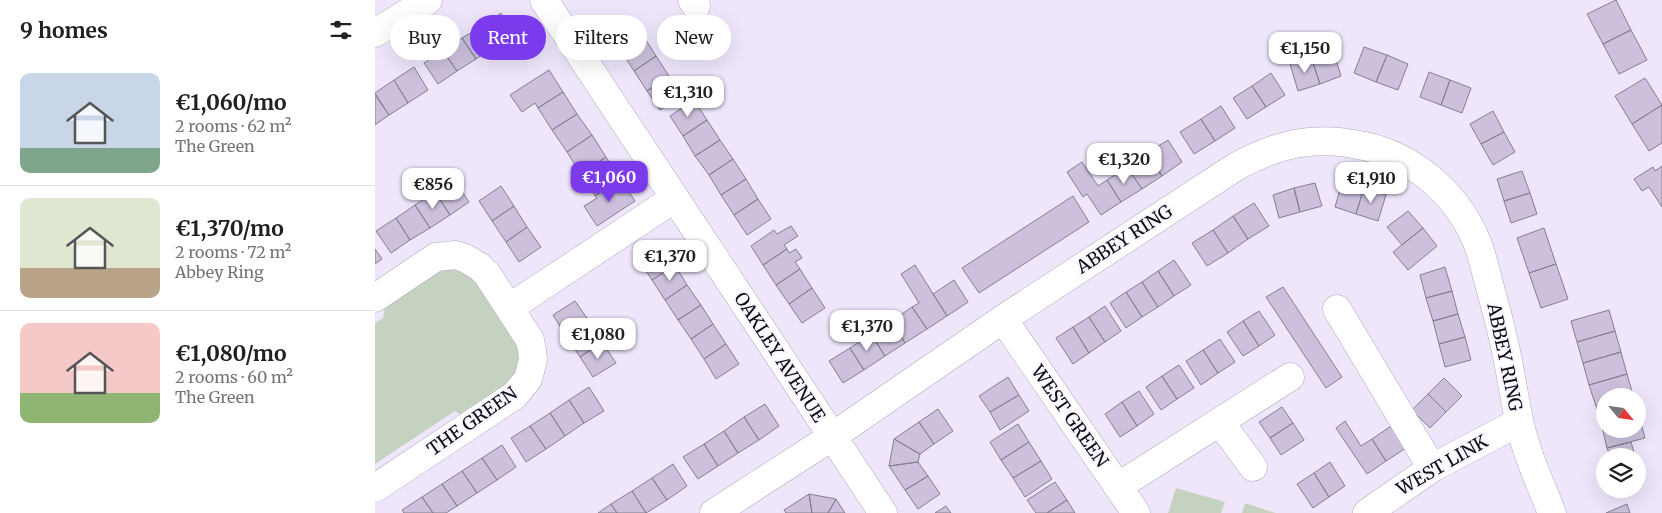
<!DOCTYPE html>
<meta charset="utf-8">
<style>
:root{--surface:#fff;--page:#f6f6f6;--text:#202124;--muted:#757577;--line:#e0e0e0;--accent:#7c3aed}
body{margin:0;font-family:Merriweather,serif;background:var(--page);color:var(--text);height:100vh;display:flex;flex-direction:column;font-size:19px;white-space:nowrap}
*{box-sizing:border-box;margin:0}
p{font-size:16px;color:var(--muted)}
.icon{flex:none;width:28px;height:28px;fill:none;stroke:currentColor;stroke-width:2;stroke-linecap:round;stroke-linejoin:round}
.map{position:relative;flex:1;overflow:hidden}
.sheet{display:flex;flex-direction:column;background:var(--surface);width:375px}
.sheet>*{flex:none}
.banner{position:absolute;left:15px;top:15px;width:475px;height:45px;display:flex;gap:10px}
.needle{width:32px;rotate:119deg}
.tools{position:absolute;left:1221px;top:388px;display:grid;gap:10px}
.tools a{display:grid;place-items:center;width:50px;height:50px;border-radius:50%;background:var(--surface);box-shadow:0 5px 20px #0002;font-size:25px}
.price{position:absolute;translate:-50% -42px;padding:0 11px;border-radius:10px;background:#fff;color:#222;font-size:16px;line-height:32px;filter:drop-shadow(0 1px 2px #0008)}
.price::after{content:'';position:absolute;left:50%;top:30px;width:15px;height:11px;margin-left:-8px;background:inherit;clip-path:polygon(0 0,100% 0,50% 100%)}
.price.active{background:var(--accent);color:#fff}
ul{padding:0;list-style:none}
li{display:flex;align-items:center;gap:15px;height:125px;padding:0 20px}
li+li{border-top:1px solid var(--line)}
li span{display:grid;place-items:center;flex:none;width:140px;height:100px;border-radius:10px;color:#555}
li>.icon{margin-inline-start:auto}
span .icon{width:60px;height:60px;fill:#fffc;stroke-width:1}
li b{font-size:21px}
h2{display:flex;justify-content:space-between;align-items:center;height:60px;padding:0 20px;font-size:21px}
.pill{padding:0 18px;border-radius:22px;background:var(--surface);box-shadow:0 5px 20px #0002;font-size:18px;line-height:45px}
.pill.active{background:var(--accent);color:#fff}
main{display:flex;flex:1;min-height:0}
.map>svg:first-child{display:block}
.green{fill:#c6d2c0}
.building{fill:#ccc0dd;stroke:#867e91}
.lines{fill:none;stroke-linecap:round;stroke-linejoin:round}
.minor-casing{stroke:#b0a8bc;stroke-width:29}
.minor{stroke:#fff;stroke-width:28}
.labels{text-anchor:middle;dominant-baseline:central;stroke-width:4.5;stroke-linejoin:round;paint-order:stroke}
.street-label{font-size:18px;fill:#0f0c13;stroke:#f9f6ff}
</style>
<main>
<section class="sheet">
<h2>9 homes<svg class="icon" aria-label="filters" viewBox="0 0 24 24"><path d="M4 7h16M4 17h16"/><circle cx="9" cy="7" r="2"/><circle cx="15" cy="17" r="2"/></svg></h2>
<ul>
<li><span style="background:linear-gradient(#c9d6e8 75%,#7fa58c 0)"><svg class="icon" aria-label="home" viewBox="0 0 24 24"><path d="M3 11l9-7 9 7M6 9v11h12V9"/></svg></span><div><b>€1,060/mo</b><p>2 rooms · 62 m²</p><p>The Green</p></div></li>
<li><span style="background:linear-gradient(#dfe7d0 70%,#b9a48a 0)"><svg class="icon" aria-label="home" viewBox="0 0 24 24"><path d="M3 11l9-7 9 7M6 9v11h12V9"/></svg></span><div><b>€1,370/mo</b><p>2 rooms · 72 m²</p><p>Abbey Ring</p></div></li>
<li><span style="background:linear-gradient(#f6c9c9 70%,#8fb573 0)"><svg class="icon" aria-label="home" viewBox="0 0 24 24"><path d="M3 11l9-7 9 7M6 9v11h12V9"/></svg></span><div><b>€1,080/mo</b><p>2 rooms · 60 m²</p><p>The Green</p></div></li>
</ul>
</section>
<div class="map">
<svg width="1287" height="513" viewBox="0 0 1287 513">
<rect width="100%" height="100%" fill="#efe6fb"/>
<path class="green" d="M75,269C88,272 95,275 105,285L143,342C145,352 145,365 142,374C136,388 101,407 88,416L80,411L0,464V323L8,318L10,307L63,272Z
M801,488L850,502L846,513H793Z
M870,503L897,512L901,513H867Z"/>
<path class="building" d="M1241,0L1256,30L1228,44L1212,14Z
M126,13L139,34L120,46L107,26Z
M256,17L269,37L246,51L234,32Z
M107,26L120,46L101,59L87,38Z
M1256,30L1272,60L1244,74L1228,44Z
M269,37L281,56L259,71L246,51Z
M87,38L101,59L82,71L68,51Z
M989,47L1012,55L1001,82L979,73Z
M958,50L966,76L945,84L936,57Z
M68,51L82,71L63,84L49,63Z
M1012,55L1033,64L1023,90L1001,82Z
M281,56L294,76L272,91L259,71Z
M936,57L945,84L923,91L915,64Z
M39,67L53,90L33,103L19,80Z
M174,70L188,92L163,108L160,103L147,112L135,95Z
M1054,72L1075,80L1066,105L1045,97Z
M896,73L910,95L891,107L877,86Z
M294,76L307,96L285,110L272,91Z
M1270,78L1287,105L1257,124L1240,96Z
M19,80L33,103L14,115L0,93Z
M1075,80L1096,88L1087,113L1066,105Z
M877,86L891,107L872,119L858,98Z
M188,92L202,114L177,130L163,108Z
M0,95L14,115L0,125Z
M319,100L332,120L308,136L295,116Z
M1287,105V143L1274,151L1257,124Z
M846,106L860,128L840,141L826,119Z
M1118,111L1129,132L1106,144L1095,124Z
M202,114L217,135L192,152L177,130Z
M826,119L840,141L819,154L805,132Z
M332,120L345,140L320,156L308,136Z
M1129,132L1140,152L1118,165L1106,144Z
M217,135L231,157L206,174L192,152Z
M345,140L358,159L334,175L320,156Z
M793,140L807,162L787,176L772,153Z
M772,153L787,176L767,189L752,167Z
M231,157L245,179L220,196L206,174Z
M358,159L371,179L346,195L334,175Z
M707,162L723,186L732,180L746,202L726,215L712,194L708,197L692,172Z
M1287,166V207L1274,187L1267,191L1259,179L1278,167L1280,171Z
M752,167L767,189L746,202L732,180Z
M1147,171L1155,193L1129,201L1122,179Z
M79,179L94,202L75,215L60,192Z
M245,179L260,201L222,226L209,206L222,198L220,196Z
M371,179L383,199L359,215L346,195Z
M967,182L989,188L981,214L960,207Z
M940,183L947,206L925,212L919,188Z
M126,186L139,206L117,221L104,201Z
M919,188L925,212L904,218L898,195Z
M989,188L1011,195L1003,221L981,214Z
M60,192L75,215L55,228L40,205Z
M1155,193L1162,214L1136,223L1129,201Z
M698,196L714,222L604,293L587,268Z
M383,199L396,219L372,235L359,215Z
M879,203L894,226L873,239L858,216Z
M40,205L55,228L35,240L21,218Z
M139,206L152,227L131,242L117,221Z
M1033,211L1048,228L1027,245L1012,227Z
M858,216L873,239L853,253L838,230Z
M21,218L35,240L16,253L1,231Z
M416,226L423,236L409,245L412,249L388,265L376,246L399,230L402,234Z
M152,227L166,247L144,262L131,242Z
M1048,228L1062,246L1033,270L1018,252Z
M1169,228L1181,264L1154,273L1142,238Z
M838,230L853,253L832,266L817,243Z
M286,246L300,265L277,280L264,260Z
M0,249L7,259L0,264Z
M412,249L414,253L421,249L427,258L420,262L425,269L401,285L388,265Z
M799,260L816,285L799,296L783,271Z
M1181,264L1193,299L1166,308L1154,273Z
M300,265L312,285L290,300L277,280Z
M540,265L572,316L552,329L537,307L544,303L526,274Z
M1070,267L1077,291L1051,298L1045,275Z
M425,269L437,288L414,304L401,285Z
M783,271L799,296L783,307L767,282Z
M579,280L593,302L572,316L558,294Z
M767,282L783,307L767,317L751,292Z
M312,285L326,305L303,320L290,300Z
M908,287L967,377L951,388L891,297Z
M437,288L450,308L427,323L414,304Z
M1077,291L1083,314L1058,321L1051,298Z
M751,292L767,317L751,328L735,303Z
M200,301L214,321L191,336L178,315Z
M326,305L338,324L316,339L303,320Z
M730,306L746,331L730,342L714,317Z
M537,307L552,329L530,343L517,321Z
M1234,310L1240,331L1202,342L1196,321Z
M884,311L900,335L884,346L868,321Z
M1083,314L1090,337L1064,344L1058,321Z
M714,317L730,342L714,353L698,327Z
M214,321L227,342L205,357L191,336Z
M517,321L530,343L510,356L496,334Z
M868,321L884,346L868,356L852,332Z
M338,324L351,344L329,359L316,339Z
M698,327L714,353L698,364L681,338Z
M1240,331L1246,352L1208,363L1202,342Z
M496,334L510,356L489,370L475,348Z
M1090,337L1096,360L1070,367L1064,344Z
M845,339L860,362L843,373L828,350Z
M227,342L241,363L218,377L205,357Z
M351,344L364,364L341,379L329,359Z
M475,348L489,370L468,383L454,361Z
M828,350L843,373L826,385L811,361Z
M1246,352L1252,374L1214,385L1208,363Z
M804,365L819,388L802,399L787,376Z
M1252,374L1258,395L1230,396V403L1221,406L1214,385Z
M787,376L802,399L786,410L771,387Z
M633,377L644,395L615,412L604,396Z
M1069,378L1087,396L1071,412L1053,394Z
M214,387L229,411L209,423L194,400Z
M764,391L779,414L762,426L747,402Z
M1053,394L1071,412L1055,428L1037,410Z
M644,395L654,411L625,430L615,412Z
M194,400L209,423L190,436L175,413Z
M747,402L762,426L745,437L730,414Z
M1230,403V426L1227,427L1221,406Z
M390,404L404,426L384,440L369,417Z
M907,407L918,423L895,438L884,422Z
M563,409L578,431L559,444L544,422Z
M175,413L190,436L171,449L155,426Z
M1264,416L1270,438L1232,448L1227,427L1230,426V429H1262V417Z
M369,417L384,440L363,453L349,431Z
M970,421L986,446L997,439L1011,461L992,474L961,428Z
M544,422L559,444L545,454L519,439Z
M918,423L929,440L906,455L895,438Z
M643,424L654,442L626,460L615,442Z
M155,426L171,449L151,462L136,438Z
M1016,426L1031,448L1011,461L997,439Z
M349,431L363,453L343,466L329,444Z
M519,439L545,454L543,462L514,466Z
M654,442L666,461L638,478L626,460Z
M1256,442L1260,456H1235L1232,448Z
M329,444L343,466L323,479L308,457Z
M127,445L141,467L122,480L107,458Z
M107,458L122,480L102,493L87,471Z
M666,461L677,479L650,497L638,478Z
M543,462L553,476L530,490L514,466Z
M955,462L970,486L954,497L939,473Z
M298,464L312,486L292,500L277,478Z
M1262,466L1268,485L1262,487Z
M87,471L102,493L82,506L67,484Z
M939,473L954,497L938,508L922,484Z
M553,476L565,494L543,509L530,490Z
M277,478L292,500L271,513L257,491Z
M680,482L692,500L672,513H661L652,500Z
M67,484L82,506L71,513H58L47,497Z
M257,491L271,513H242L236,504Z
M434,494L437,513H411L409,510Z
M434,494L461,499L453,513H437Z
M47,497L58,513H29L27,510Z
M461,499L470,513H453Z
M692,500L700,513H672Z
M236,504L242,513H223Z
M1252,504L1255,513H1231Z
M571,506L576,513H560Z"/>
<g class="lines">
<g class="minor-casing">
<path id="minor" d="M169,0L508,513
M317,0L321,6
M0,33L53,0
M0,298L61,257L81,255L90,258L105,267L112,274L155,340L157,350L158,360L153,379L140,395L0,488
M134,308L300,198
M962,309L1057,468
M628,319L761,513
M845,422L878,467
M744,486L915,377
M339,513L458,436L628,319L862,166C905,143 941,135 989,146C1038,156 1082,194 1101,240C1107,253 1110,269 1114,284C1121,309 1128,335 1133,361C1137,381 1140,401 1144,420C1151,453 1165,483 1177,513
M992,513L1057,468L1144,422"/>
</g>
<use href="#minor" class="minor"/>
</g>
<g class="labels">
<g class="street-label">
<text transform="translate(749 239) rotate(-33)">ABBEY RING</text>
<text transform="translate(405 357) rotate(57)">OAKLEY AVENUE</text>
<text transform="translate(1130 357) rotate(78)">ABBEY RING</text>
<text transform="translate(695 416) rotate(55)">WEST GREEN</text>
<text transform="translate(97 421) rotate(-35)">THE GREEN</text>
<text transform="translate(1067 465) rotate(-30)">WEST LINK</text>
</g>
</g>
</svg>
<div class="tools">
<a><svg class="needle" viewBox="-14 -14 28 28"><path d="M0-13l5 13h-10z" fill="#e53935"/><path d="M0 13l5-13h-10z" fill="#757577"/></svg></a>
<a><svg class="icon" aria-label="layers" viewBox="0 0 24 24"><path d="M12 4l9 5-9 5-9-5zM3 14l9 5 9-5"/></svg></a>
</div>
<b class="price" style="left:930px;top:74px">€1,150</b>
<b class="price" style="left:313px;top:118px">€1,310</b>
<b class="price" style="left:749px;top:185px">€1,320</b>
<b class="price active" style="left:234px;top:203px">€1,060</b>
<b class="price" style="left:996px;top:204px">€1,910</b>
<b class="price" style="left:58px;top:210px">€856</b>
<b class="price" style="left:295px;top:282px">€1,370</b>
<b class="price" style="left:492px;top:352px">€1,370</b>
<b class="price" style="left:223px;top:360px">€1,080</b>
<div class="banner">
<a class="pill">Buy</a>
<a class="pill active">Rent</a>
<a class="pill">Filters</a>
<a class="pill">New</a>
</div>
</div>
</main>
